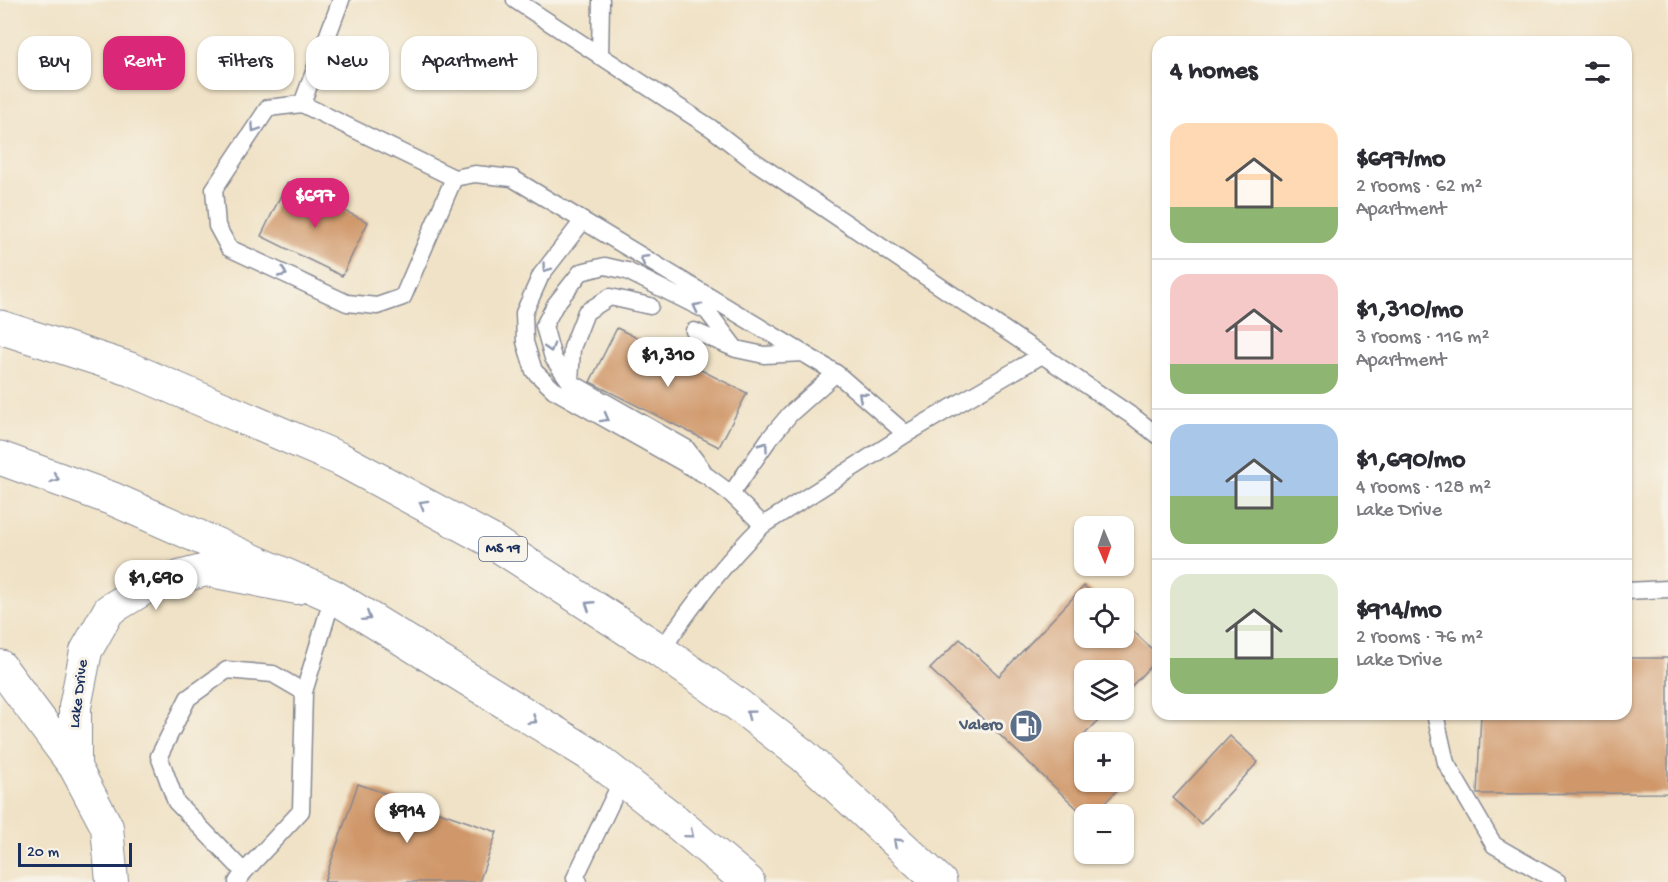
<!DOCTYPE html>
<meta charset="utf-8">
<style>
:root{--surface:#fff;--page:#f2f2f3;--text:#2b2b33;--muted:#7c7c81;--line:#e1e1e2;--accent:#db2777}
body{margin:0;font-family:"Gochi Hand",sans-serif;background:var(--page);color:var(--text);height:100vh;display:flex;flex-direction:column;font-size:22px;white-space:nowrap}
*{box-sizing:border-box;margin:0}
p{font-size:20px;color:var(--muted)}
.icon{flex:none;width:33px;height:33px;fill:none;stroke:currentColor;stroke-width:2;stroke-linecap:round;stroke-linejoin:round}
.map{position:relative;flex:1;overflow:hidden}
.side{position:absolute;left:1152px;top:36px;width:480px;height:684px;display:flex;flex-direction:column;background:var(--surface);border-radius:18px;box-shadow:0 2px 4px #0004}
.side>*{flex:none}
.banner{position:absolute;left:18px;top:36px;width:570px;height:54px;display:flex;gap:12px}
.needle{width:39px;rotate:178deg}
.controls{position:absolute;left:1074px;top:516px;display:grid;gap:12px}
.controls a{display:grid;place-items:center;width:60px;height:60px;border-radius:12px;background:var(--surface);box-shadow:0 2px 4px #0004;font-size:30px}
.scale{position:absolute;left:18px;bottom:15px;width:114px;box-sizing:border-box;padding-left:6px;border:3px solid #1b2f5e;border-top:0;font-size:16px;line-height:21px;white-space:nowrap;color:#1b2f5e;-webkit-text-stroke:4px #f7f3e8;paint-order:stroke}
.price{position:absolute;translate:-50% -51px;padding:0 14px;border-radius:21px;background:#fff;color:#222;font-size:20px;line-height:39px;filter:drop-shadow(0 2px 3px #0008)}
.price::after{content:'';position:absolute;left:50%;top:36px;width:18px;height:14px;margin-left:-9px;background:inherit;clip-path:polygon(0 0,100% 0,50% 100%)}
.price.on{background:var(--accent);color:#fff}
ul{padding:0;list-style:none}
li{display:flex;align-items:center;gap:18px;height:150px;padding:0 18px}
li+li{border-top:2px solid var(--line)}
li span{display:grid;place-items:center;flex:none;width:168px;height:120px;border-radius:18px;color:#555}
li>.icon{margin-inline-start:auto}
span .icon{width:72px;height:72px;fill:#fffc;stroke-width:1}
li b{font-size:26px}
h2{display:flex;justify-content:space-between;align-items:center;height:72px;padding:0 18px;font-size:26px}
.chip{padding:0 21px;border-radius:18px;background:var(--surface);box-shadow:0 2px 4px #0004;font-size:21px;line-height:54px}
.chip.on{background:var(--accent);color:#fff}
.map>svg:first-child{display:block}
.building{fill:#d0986a}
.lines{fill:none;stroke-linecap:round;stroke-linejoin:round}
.lane-casing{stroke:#868892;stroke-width:19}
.street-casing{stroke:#868892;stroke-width:34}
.primary-casing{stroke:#868892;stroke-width:35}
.lane{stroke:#fff;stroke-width:16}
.street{stroke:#fff;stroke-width:32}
.primary{stroke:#fff;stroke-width:33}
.oneway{stroke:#8d97ae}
.labels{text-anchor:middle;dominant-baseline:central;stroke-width:6;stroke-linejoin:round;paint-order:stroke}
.shield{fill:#f7f3e8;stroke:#5d6a87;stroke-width:1.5}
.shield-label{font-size:15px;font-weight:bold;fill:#1b2f5e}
.street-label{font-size:16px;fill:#1b2f5e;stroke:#f7f3e8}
.service-label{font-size:16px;font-weight:bold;fill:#4e5e75;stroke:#f7f3e8;text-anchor:end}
</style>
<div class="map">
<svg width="1668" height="882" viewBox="0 0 1668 882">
<rect width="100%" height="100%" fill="#f7f3e8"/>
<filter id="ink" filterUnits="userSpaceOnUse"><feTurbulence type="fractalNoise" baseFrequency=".0167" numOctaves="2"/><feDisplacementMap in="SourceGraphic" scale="12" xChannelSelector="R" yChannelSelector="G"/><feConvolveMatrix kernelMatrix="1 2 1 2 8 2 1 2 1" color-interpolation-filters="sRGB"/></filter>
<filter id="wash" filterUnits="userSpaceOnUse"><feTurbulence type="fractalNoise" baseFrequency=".008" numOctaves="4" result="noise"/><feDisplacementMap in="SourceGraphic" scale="24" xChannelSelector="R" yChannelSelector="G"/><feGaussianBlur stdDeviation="1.35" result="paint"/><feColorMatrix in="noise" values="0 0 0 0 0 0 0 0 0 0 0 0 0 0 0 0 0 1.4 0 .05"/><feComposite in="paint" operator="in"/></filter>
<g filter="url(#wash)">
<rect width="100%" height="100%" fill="#f0e2c6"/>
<g id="blocks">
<path class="building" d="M287,183L368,222L342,276L261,236Z
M617,328L747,393L719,447L590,382Z
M1084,586L1098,598H1084V638H1124V622L1158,655V658L1124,694V670H1084V710H1109L1084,735V782H1125L1094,814L1084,815L930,669L960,639L999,676Z
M1626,658H1668V793L1477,794L1481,714H1626Z
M1230,736L1258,762L1201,824L1173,798Z
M358,784L497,832L479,882H324Z"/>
</g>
</g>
<g filter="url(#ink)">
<use href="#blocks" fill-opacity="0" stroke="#868892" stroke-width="1.5"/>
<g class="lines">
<g class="lane-casing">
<path id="lane" d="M515,0L711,128L751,159L1042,355
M600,57L601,0
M302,104L341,0
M454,178L403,297L377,306L347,303L229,248L217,226L214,189L268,108L302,104L454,178L475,174L512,178L836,373L906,434
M582,222L541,275L524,313L525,342L534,371L554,390L707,476L731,494L763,525
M650,306L610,297L586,312L572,348L570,382L686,448L702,469
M694,331L736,349L764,355L803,353
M570,382L553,358L544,326L555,305L581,272L605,266L627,271L707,311L736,349
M731,494L769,439L790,414L836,373
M1626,591L1668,589
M661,651C691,606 724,563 763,525L906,434L1042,355L1135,418L1158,436
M1435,714L1446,763L1494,845L1558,882
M244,872L176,802L159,756L188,698L227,670L273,674L304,692
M237,882L244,872L301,811L304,692L333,596
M579,882L575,878L622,780"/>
</g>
<g class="street-casing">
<path id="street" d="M0,666L75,767L107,827L112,882
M75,767V707L86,651L109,610L152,584L206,570L297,588"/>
</g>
<g class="primary-casing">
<path id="primary" d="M0,327L130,369L340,459L490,540L661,651L738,705L804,756L940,882
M0,458L113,499L333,596L591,755L674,820L748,882"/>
</g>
<use href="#lane" class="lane"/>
<use href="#street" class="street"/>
<use href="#primary" class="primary"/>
</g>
<defs><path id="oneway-chevron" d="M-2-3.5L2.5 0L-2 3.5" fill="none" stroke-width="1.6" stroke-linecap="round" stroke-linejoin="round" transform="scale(1.5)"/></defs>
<g class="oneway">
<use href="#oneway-chevron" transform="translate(255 128) rotate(124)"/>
<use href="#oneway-chevron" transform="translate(644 259) rotate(-149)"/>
<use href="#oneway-chevron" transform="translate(546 268) rotate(126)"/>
<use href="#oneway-chevron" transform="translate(283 273) rotate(25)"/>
<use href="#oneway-chevron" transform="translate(697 307) rotate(-153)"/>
<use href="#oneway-chevron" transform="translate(550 348) rotate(73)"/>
<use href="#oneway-chevron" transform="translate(862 396) rotate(-139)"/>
<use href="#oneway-chevron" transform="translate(605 418) rotate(29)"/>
<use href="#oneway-chevron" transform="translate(764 446) rotate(-55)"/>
<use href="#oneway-chevron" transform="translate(55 478) rotate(20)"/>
<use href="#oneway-chevron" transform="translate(423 504) rotate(-151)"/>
<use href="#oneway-chevron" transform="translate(589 605) rotate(-147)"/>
<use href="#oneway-chevron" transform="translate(367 617) rotate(32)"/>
<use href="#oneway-chevron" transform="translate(750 714) rotate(-143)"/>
<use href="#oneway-chevron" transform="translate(533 720) rotate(32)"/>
<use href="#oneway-chevron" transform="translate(690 834) rotate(40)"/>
<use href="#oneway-chevron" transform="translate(897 842) rotate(-137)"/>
</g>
</g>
<defs>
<g id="fuel-disc" transform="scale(1.725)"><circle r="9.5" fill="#5c6f8a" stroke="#f7f3e8"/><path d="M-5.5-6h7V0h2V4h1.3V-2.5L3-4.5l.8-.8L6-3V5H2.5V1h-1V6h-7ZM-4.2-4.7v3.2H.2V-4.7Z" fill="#fff"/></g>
</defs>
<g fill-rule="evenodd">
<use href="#fuel-disc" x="1026" y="726"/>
</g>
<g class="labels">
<rect class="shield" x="479" y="537" width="48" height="24" rx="4.5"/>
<g class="shield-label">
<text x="503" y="549">MS 19</text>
</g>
<g class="street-label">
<text transform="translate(80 694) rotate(-83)">Lake Drive</text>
</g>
<g class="service-label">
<text x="1003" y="726">Valero</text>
</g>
</g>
</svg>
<div class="controls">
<a><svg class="needle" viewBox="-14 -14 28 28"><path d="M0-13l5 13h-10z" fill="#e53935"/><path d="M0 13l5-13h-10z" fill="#7c7c81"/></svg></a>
<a><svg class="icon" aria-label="locate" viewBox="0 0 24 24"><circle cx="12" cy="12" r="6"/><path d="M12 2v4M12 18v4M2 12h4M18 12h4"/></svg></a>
<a><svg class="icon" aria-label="layers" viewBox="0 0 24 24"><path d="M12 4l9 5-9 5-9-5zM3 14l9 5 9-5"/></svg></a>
<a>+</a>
<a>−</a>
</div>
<div class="scale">20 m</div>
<b class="price on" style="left:315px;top:229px">$697</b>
<b class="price" style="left:668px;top:388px">$1,310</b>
<b class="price" style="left:156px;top:611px">$1,690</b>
<b class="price" style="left:407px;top:844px">$914</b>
<div class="banner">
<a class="chip">Buy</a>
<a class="chip on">Rent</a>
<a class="chip">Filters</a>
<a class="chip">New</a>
<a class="chip">Apartment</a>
</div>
<section class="side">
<h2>4 homes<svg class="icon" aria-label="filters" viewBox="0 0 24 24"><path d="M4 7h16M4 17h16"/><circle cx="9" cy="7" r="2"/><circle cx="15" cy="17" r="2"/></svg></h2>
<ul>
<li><span style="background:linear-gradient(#ffd9b3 70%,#8fb573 0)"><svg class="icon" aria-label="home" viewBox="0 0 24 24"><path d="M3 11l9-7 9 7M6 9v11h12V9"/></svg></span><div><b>$697/mo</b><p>2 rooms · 62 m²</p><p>Apartment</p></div></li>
<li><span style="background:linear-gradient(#f6c9c9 75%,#8fb573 0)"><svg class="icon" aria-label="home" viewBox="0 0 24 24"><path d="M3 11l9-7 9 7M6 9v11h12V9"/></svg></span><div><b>$1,310/mo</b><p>3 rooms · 116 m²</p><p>Apartment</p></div></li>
<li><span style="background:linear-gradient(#a9c7e8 60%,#8fb573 0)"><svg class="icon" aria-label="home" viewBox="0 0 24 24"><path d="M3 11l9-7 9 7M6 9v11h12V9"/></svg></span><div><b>$1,690/mo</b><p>4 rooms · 128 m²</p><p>Lake Drive</p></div></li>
<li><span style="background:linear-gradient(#dfe7d0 70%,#8fb573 0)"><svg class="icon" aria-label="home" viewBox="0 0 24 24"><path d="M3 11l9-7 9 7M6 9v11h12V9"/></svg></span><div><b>$914/mo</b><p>2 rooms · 76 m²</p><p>Lake Drive</p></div></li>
</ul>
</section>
</div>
